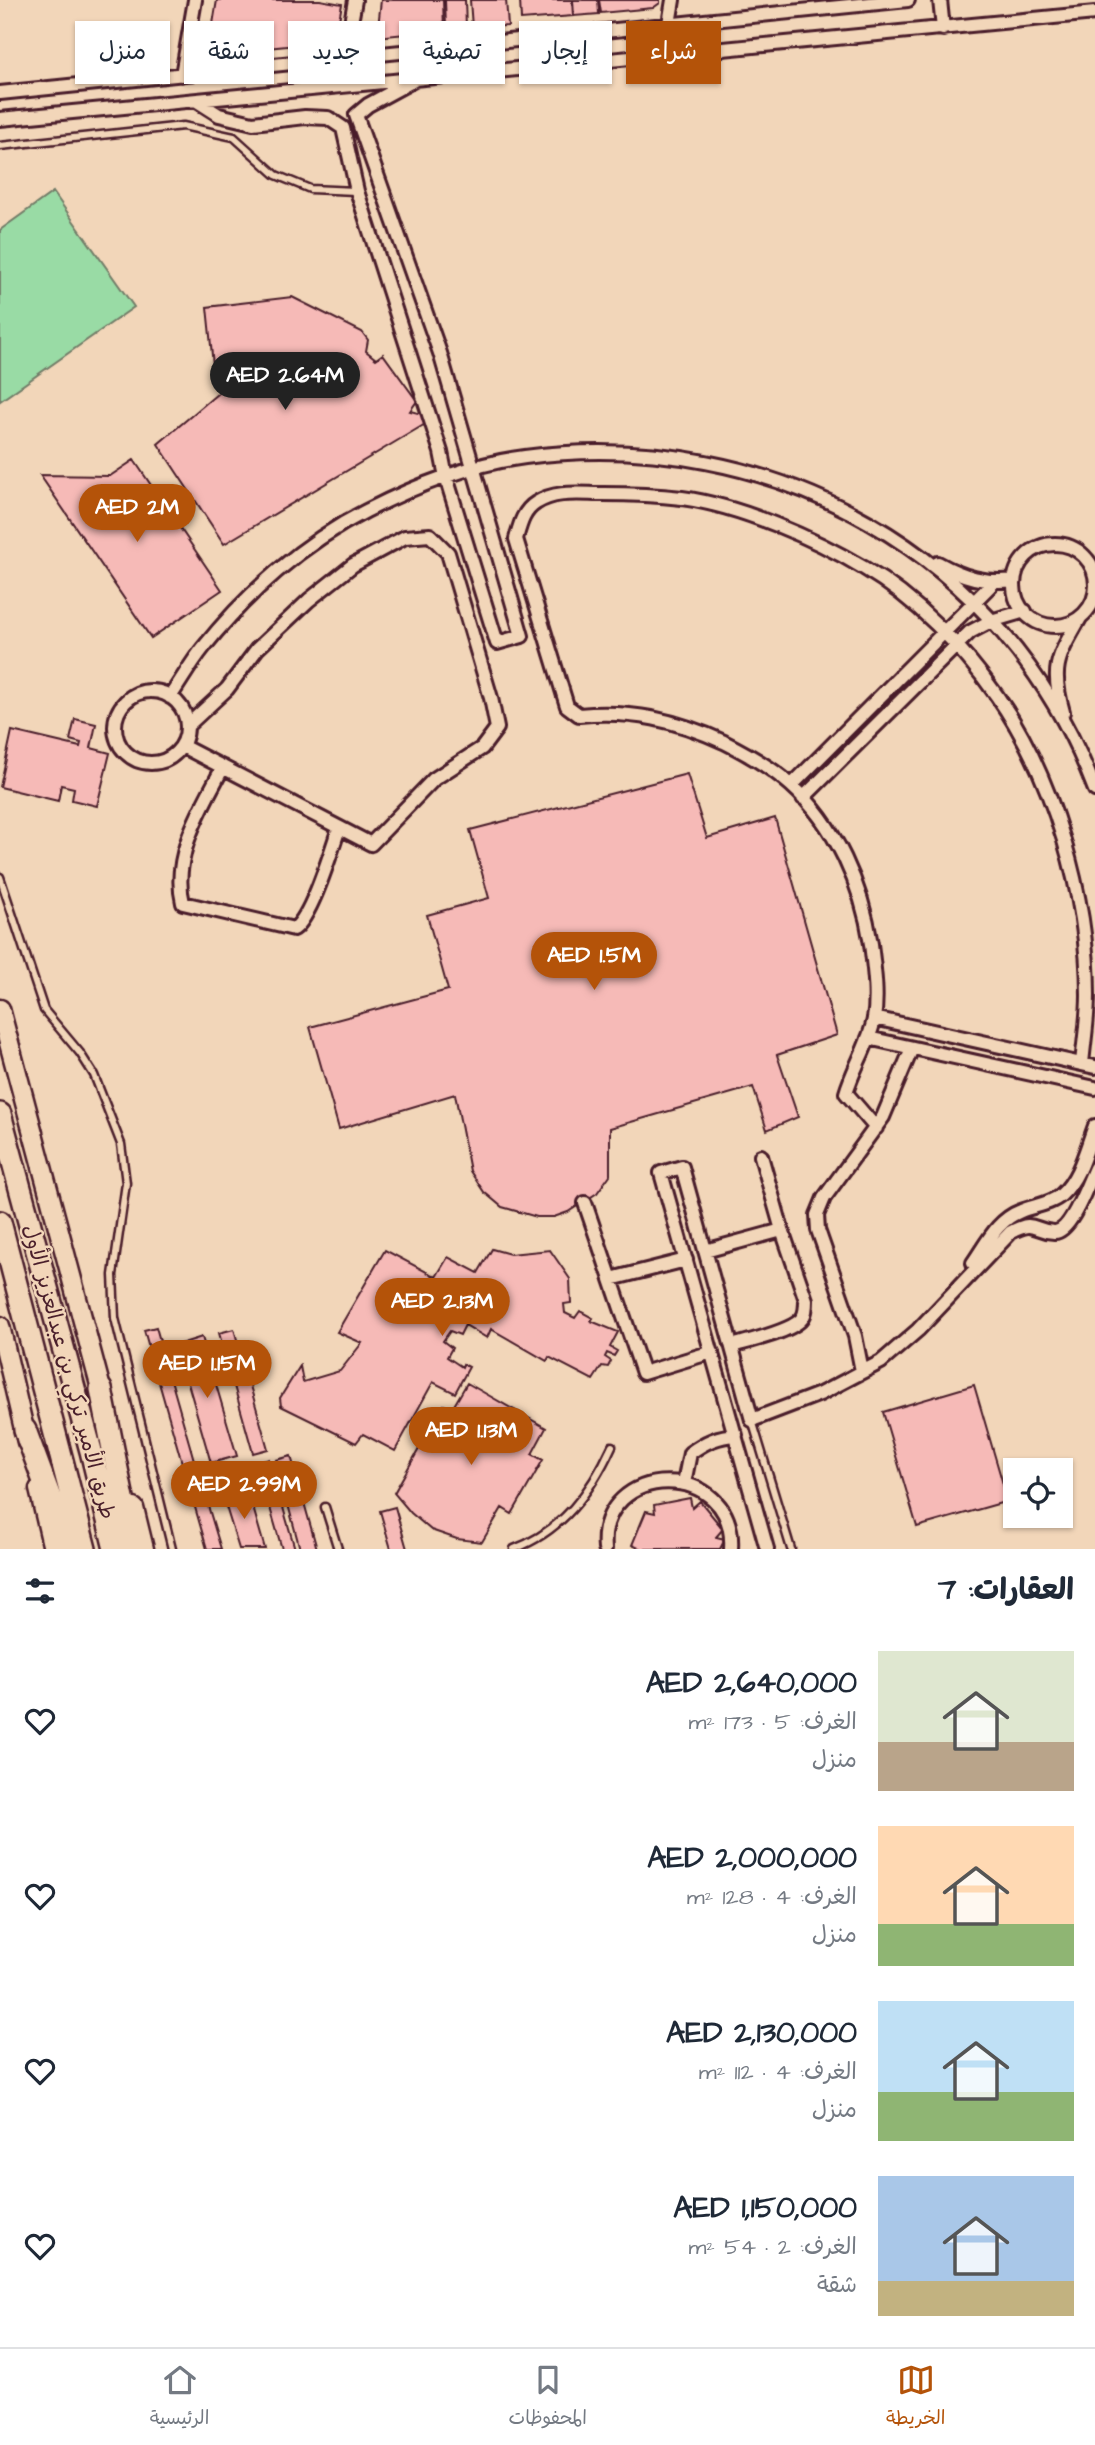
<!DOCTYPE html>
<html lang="ar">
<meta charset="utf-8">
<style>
:root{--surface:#fff;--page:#f6f6f7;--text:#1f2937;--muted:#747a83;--line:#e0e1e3;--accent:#b45309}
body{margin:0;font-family:"Architects Daughter","Playpen Sans Arabic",sans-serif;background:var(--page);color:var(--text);direction:rtl;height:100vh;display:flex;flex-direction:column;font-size:26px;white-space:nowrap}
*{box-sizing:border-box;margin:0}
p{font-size:23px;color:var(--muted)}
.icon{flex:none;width:38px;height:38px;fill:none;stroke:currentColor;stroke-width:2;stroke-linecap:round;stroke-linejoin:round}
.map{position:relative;height:1549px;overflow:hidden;direction:ltr}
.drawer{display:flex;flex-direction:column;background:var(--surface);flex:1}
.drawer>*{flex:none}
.hud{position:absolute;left:21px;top:21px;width:700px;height:63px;direction:rtl;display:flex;gap:14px}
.tools{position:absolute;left:1003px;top:1458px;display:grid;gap:14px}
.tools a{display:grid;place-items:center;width:70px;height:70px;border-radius:0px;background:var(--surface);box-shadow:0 2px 5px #0004;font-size:35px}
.price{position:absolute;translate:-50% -60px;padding:0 16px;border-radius:24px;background:var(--accent);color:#fff;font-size:23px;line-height:46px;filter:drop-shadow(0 2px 4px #0008)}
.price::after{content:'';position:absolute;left:50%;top:42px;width:21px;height:16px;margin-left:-10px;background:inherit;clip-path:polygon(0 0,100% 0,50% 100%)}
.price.active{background:#222;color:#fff}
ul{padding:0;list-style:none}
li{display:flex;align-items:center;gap:21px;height:175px;padding:0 21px}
li span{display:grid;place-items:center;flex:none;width:196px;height:140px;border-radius:0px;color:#555}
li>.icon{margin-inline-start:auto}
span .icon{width:84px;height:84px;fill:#fffc;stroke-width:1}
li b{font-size:30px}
h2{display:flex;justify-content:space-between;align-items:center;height:84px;padding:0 21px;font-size:30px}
.chip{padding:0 24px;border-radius:0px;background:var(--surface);box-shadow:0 2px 5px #0004;font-size:24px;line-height:63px}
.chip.active{background:var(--accent);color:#fff}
.tabs{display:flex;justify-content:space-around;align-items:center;height:98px;border-top:2px solid var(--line);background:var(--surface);font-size:19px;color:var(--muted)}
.tabs a{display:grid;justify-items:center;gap:4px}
.tabs .active{color:var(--accent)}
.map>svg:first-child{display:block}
.green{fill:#99dba5;stroke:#727d68;stroke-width:2}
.building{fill:#f6bab7;stroke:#4a1f2b;stroke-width:2}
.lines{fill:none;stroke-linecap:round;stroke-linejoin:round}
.service-casing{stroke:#4a1f2b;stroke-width:11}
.minor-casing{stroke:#4a1f2b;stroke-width:18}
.secondary-casing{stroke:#4a1f2b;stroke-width:23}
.primary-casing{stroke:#4a1f2b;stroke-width:26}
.service{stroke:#f2d6b9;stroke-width:6}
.minor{stroke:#f2d6b9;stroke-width:12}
.secondary{stroke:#f2d6b9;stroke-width:18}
.primary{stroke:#f2d6b9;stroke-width:21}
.labels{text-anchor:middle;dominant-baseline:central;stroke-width:5;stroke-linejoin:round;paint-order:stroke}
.street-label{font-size:21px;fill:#4a1f2b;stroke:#f2d6b9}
</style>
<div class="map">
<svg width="1095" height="1549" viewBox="0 0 1095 1549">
<rect width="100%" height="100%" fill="#f2d6b9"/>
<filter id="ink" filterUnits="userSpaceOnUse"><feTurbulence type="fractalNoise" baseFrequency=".0143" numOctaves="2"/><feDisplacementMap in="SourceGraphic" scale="14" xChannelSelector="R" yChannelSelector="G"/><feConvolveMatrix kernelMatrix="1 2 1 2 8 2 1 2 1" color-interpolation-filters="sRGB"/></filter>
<g filter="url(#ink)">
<path class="green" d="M53,192L134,307L0,401V230Z"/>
<path class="building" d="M217,0H320L342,4L336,36L328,42L216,53L209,48Z
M381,0H443L444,30L377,37Z
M445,0H465L466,27H446Z
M470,0H506L508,26L472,27Z
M520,0H572L573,16L521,20Z
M573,0H598L599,14L574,16Z
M599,0H660V3L653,8L601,13Z
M292,297L362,332L368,340L366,351L376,359L383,354L417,401L410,411L422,414L427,423L224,544L158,444L230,383L213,365L207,307Z
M134,460L222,590L151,638L40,475L110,476Z
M75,719L96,724L91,748L110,753L97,806L72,800L74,788L61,785L58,801L0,787L12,731L80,747L81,743L70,740Z
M687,774L707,838L775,818L837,1035L777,1055L798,1117L767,1130L753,1087L610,1128V1175L597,1193L568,1212L554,1217H537L502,1207L484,1192L470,1171L455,1094L339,1129L310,1027L448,990L427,915L489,898L470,830Z
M492,1249L510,1254L550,1250L570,1279L571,1303L564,1304L565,1313L575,1318L580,1311L593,1318L591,1321L618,1332L610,1347L617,1351L614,1356L607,1353L605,1357L611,1361L608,1367L602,1366L593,1380L549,1357L547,1361L491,1329L487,1338L465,1325L460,1335L450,1331L443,1341L452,1348L447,1357L462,1367L463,1364L469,1367L455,1393L433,1382L395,1451L363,1434L356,1443L281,1406L280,1398L300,1366L303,1382L340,1371L362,1343L337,1332L385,1250L436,1277L448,1257L478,1273Z
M156,1327L196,1467L184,1470L144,1330Z
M234,1329L268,1449L253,1453L219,1333Z
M202,1337L237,1456L211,1463L177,1345Z
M467,1383L546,1428L532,1454L543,1460L512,1514L502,1508L482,1542L457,1539L431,1530L411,1513L394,1493L444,1405L452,1409Z
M974,1385L1008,1501L917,1527L883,1412Z
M291,1456L317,1549H300L276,1460Z
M269,1459L295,1549H282L257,1463Z
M200,1479L221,1549H207L188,1483Z
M248,1490L265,1549H239L223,1497Z
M690,1498L692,1508L700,1501L723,1529L716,1537L725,1539L720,1549H641L632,1545L646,1511L655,1513L654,1505Z
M395,1507L407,1549H391L380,1511Z"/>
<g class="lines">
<g class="service-casing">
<path id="service" d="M0,146L183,126L234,137L276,175L310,189L356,191
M1094,597H1095
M0,877L44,1010L80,1053L94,1075L121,1144L126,1183L113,1275L115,1318L172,1549
M752,1420L791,1549
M325,1507L338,1549
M514,1549C562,1531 591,1492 612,1446"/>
</g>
<g class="minor-casing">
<path id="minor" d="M940,0L943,29
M669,24L673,0
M345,57L355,0
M182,75L195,0
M0,93L908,0
M197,101L219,115L253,123L305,117L328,118L343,128L357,191L441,452L446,477L497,643L522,636L440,353L356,115L368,105L416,79
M0,119L1095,13
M1014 585a41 41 0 1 1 82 0a41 41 0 1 1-82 0Z
M938,563C963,577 986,584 1014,580
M115 727a36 36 0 1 1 72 0a36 36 0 1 1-72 0Z
M170,697C181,681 191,663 203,648C246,594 303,543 366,511C415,486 470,464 525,457C772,425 1006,553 1095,790
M1063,712C1050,667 1058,657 1080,618
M182,746L371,844L434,779L482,748L497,728L491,698L448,553L430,535L405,537L353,565L309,600L257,649L227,689L187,726
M223,767C202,807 171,856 183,903L294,929C312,916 331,851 339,828
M792,785L993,583
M803,798L970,632L991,621L1025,611
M874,1018L1095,1067
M868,1038L1095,1088
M876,1128L846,1093C853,1068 869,1045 874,1019C878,995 874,968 871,944C862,886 836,825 791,785C771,767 748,754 724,742C676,720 632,710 579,715L567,706L516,539C520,525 523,511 536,503C556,490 580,494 603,494C629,494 656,495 682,498C740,506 814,538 864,568C915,598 963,647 997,696C1053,776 1088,897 1088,995C1088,1018 1084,1041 1082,1064
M585,1203L643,1373L712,1352
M705,1251L782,1230L761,1156
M973,1263C987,1243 997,1220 1021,1211C1033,1206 1051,1204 1061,1195C1080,1178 1086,1149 1095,1126
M611,1279L686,1260
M732,1346C748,1341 795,1331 803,1317C806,1312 806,1306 806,1300L782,1230
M862,1371L855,1336L818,1230L817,1215L824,1198L883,1117L912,1048
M684,1483L690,1453C705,1442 718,1436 736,1435
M605,1549C597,1461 737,1459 731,1549
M767,1549L661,1173L682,1167L752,1420L820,1394L881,1362L918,1330L1011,1232C1036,1219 1032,1231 1054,1232C1071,1233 1088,1183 1095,1168"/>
</g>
<g class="secondary-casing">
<path id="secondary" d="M0,1009L104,1400
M0,1326L27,1442
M39,1489L53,1549
M134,1508L144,1549"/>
</g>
<g class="primary-casing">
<path id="primary" d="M0,1114L91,1451L115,1549
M0,1222L85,1549
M101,1389L133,1549
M25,1430L69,1549"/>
</g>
<use href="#service" class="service"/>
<use href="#minor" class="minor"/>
<use href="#secondary" class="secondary"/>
<use href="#primary" class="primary"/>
</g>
</g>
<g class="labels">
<g class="street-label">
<text transform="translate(69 1372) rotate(75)">طريق الأمير تركي بن عبدالعزيز الأول</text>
</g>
</g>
</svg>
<div class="tools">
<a><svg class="icon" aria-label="locate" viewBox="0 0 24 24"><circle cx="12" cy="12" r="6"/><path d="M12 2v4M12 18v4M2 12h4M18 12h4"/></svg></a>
</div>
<b class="price active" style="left:285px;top:412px">AED 2.64M</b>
<b class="price" style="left:137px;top:544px">AED 2M</b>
<b class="price" style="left:594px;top:992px">AED 1.5M</b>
<b class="price" style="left:442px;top:1338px">AED 2.13M</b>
<b class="price" style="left:207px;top:1400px">AED 1.15M</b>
<b class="price" style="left:471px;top:1467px">AED 1.13M</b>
<b class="price" style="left:244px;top:1521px">AED 2.99M</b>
<div class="hud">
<a class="chip active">شراء</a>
<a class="chip">إيجار</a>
<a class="chip">تصفية</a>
<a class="chip">جديد</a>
<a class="chip">شقة</a>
<a class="chip">منزل</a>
</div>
</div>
<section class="drawer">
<h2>العقارات: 7<svg class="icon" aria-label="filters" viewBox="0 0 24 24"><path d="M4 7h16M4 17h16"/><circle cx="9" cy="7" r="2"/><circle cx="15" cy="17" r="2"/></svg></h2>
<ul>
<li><span style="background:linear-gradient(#dfe7d0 65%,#b9a48a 0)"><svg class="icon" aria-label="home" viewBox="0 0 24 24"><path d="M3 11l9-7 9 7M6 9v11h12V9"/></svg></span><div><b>AED 2,640,000</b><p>الغرف: 5 · 173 m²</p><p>منزل</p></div><svg class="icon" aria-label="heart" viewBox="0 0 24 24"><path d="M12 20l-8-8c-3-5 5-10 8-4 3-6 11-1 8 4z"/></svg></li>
<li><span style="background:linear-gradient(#ffd9b3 70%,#8fb573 0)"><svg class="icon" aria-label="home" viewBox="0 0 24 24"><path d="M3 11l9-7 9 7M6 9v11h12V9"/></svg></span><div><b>AED 2,000,000</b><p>الغرف: 4 · 128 m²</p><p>منزل</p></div><svg class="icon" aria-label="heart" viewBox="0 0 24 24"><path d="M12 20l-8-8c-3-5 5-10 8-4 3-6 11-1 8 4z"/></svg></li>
<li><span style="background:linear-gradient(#bfe0f5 65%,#8fb573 0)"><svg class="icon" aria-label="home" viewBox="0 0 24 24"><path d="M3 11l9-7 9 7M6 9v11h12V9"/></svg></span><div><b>AED 2,130,000</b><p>الغرف: 4 · 112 m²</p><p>منزل</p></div><svg class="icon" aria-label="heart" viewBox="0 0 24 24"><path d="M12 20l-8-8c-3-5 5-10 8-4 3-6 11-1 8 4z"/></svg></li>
<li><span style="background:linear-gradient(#a9c7e8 75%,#c2b280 0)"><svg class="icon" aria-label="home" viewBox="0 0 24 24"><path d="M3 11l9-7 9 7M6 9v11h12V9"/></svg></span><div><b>AED 1,150,000</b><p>الغرف: 2 · 54 m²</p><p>شقة</p></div><svg class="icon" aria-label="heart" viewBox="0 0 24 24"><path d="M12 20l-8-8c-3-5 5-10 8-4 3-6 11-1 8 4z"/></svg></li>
</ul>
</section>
<nav class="tabs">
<a class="active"><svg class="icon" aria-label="map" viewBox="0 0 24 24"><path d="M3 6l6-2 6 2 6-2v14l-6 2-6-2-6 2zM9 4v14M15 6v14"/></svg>الخريطة</a>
<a><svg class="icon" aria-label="saved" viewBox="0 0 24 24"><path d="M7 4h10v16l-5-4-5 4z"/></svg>المحفوظات</a>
<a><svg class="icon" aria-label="home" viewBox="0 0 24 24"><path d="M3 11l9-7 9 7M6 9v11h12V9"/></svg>الرئيسية</a>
</nav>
